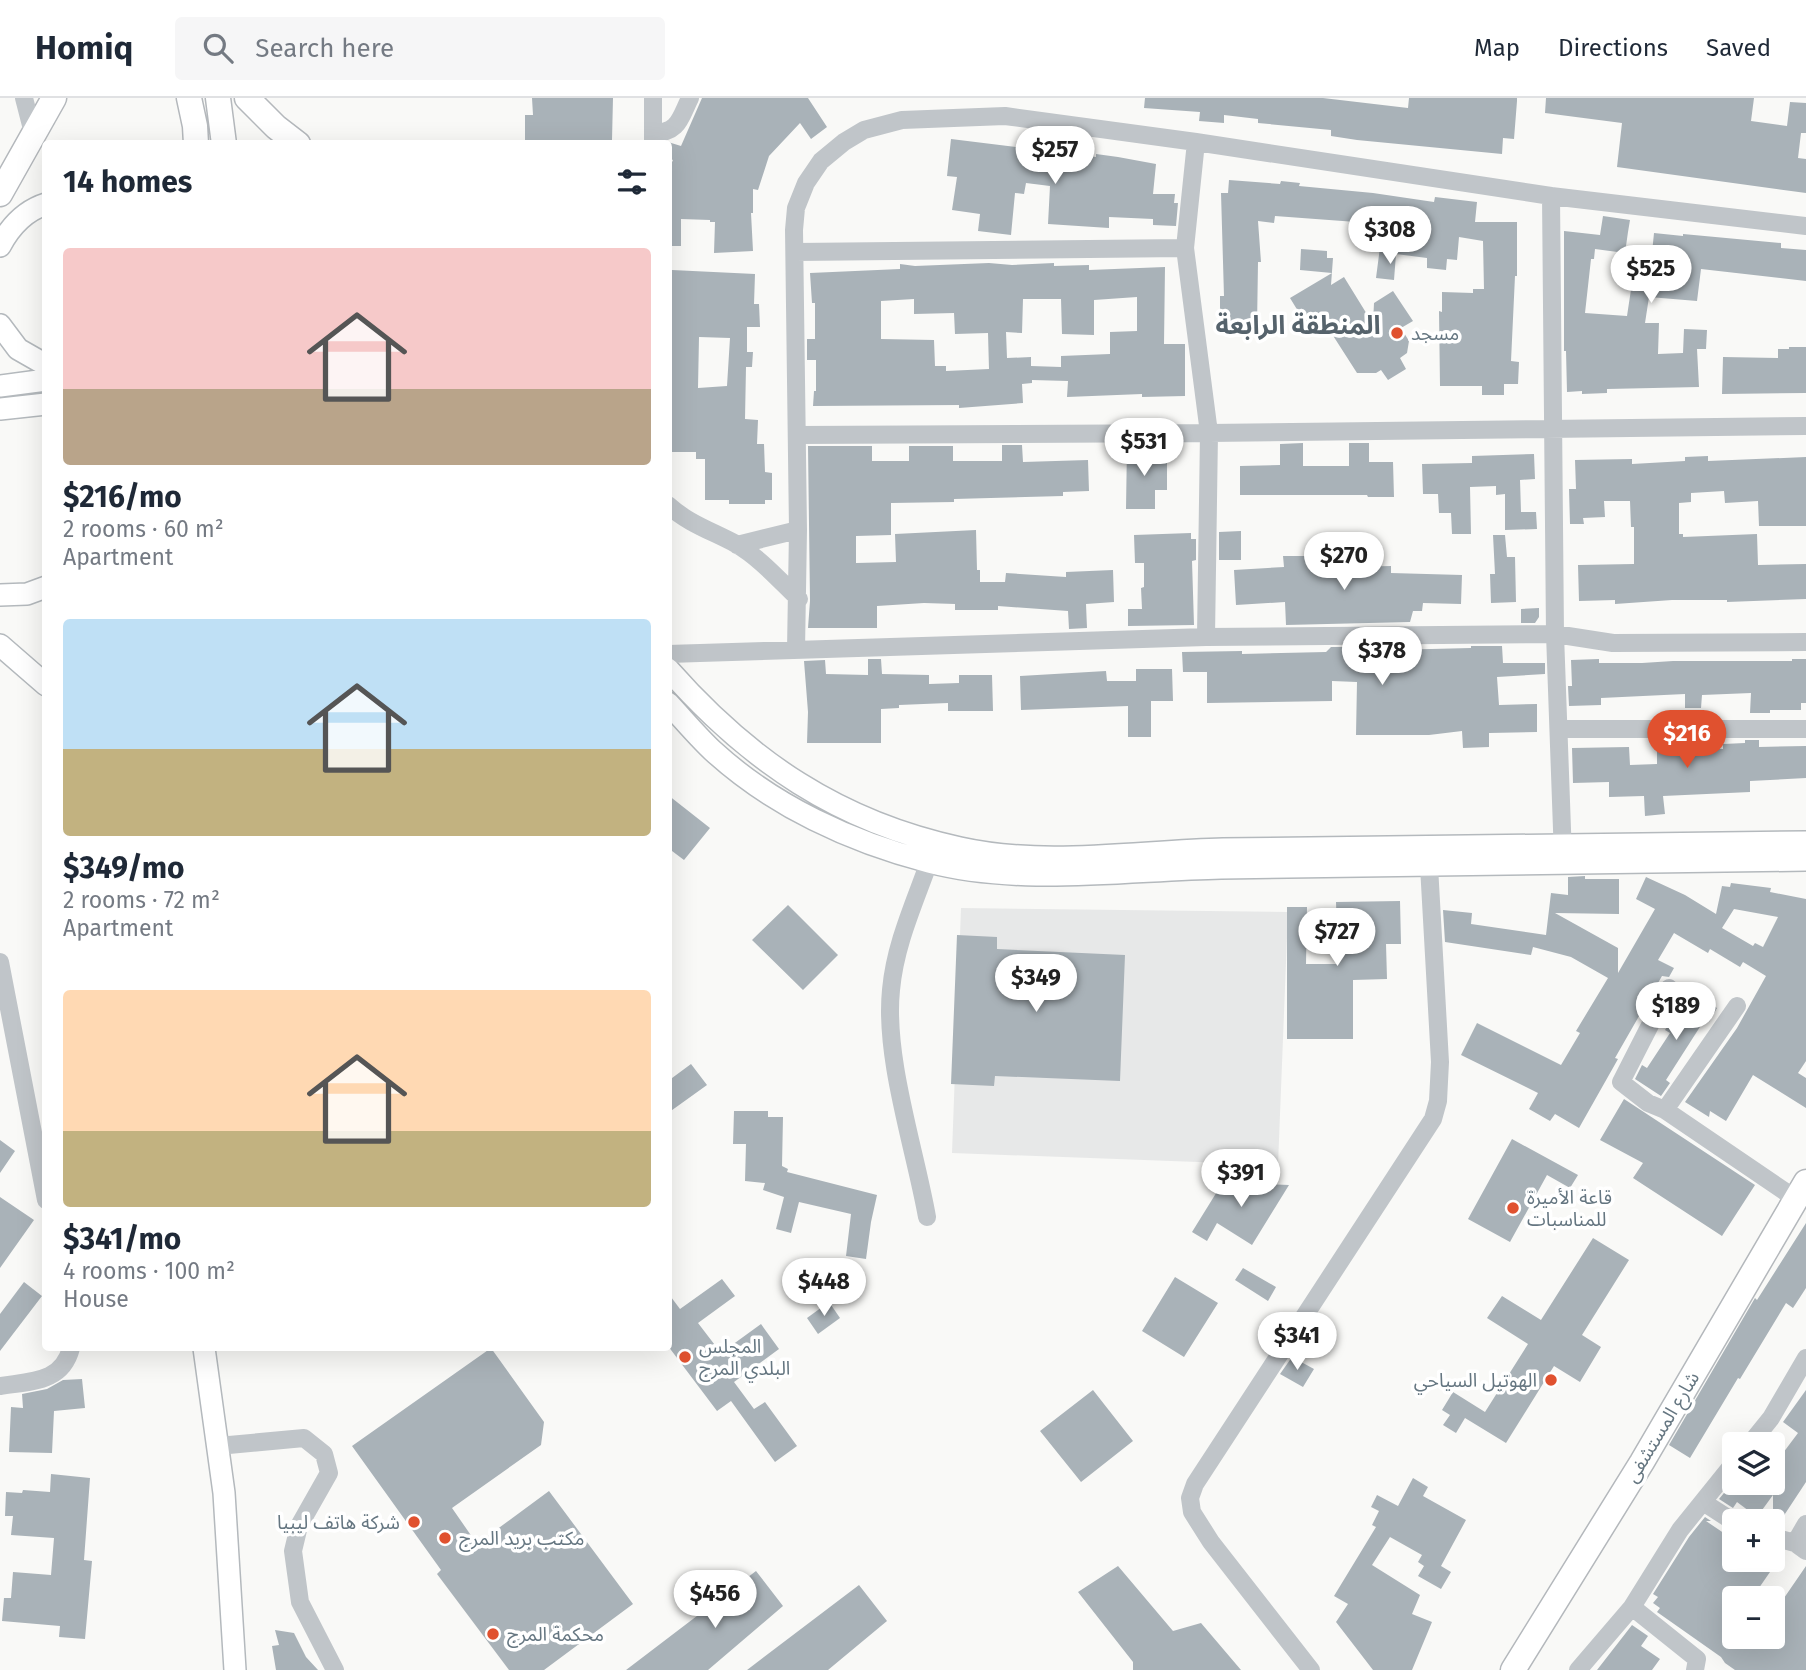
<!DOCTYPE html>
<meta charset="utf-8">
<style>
:root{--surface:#fff;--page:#f6f6f7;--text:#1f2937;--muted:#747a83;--line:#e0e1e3;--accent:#e0512f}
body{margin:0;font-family:"Fira Sans","Noto Sans Arabic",sans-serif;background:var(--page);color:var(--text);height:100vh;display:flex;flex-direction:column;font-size:26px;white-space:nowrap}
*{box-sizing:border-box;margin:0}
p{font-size:23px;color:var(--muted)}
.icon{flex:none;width:38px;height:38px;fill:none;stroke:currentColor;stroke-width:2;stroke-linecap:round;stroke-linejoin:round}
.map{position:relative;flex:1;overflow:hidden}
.panel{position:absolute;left:42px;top:42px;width:630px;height:1211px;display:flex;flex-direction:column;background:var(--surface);border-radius:7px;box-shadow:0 7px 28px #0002}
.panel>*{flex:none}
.tools{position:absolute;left:1722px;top:1334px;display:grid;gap:14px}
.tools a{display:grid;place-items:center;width:63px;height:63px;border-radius:7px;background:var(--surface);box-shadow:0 7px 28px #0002;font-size:35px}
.price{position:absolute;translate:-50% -60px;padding:0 16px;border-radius:24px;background:#fff;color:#222;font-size:23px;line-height:46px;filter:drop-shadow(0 2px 4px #0008)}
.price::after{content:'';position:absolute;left:50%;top:42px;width:21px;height:16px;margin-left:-10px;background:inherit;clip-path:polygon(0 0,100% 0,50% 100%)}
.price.selected{background:var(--accent);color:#fff}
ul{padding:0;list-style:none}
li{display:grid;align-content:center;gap:14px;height:371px;padding:0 21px}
li span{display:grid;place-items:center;height:217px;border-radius:7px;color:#555}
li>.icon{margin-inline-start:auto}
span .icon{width:126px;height:126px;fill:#fffc;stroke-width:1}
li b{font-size:30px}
h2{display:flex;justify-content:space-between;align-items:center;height:84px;padding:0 21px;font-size:30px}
header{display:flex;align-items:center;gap:42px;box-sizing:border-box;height:98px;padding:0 35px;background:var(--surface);border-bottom:2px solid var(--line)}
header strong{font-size:33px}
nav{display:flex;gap:38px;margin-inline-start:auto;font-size:24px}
.search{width:490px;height:63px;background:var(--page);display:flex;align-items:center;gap:18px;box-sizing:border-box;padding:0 24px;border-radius:7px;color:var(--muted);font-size:26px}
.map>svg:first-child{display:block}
.built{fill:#e7e8e8}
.building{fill:#a9b2b8;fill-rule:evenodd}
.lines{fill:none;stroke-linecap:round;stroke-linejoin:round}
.major-casing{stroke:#b4b9bd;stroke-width:24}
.highway-casing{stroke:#b4b8bc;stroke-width:27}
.minor{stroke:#c0c5c9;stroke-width:18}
.major{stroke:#fff;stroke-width:21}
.highway{stroke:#fff;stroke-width:24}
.poi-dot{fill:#e0512f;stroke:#fff;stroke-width:2.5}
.labels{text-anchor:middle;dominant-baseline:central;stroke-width:7;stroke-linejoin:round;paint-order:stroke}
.poi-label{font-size:19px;fill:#657681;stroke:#fff;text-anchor:start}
.street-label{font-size:19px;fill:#657681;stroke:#fff}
.district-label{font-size:26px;font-weight:bold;fill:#56636c;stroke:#fff}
</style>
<header>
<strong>Homiq</strong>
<div class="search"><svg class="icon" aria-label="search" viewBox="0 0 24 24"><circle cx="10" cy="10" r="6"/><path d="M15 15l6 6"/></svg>Search here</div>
<nav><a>Map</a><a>Directions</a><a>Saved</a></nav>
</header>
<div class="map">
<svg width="1806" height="1572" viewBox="0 0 1806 1572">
<rect width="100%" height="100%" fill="#f9f9f7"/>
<path class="built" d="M961,810L1288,814L1278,1067L952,1055Z"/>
<path class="building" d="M532,0H613L612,42H601L600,46L546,43V46H525V17H533Z
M702,0H808L827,29L811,41L800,25L769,58L758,92L753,91V115H751L753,153L714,155L715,124H710V122L681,121V148H668V73L673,62L668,60V44L681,48Z
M1145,0H1323L1408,10L1409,0H1517V3L1514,41L1503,40L1502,56L1357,42L1331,38V32L1258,25V21L1224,17V25L1199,23L1200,14L1144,10Z
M1546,0H1754L1751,23L1787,28L1790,4L1806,5V35H1801L1798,60L1806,61V95L1617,69L1622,25L1545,15Z
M951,41L1096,59V56L1118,59L1156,66L1153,96H1175L1174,105H1178L1176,128L1153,127V121L1109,119V130L1048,126L1050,88L1026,85L1024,96L1015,95L1011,137L978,133L980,116L952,112L957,79L947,78Z
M1229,82L1280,86L1281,83L1300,85L1299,88L1373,95L1434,104L1435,99L1477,104L1475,124H1517V178H1515L1511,263L1519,264L1518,286H1504V297H1482V288H1440L1439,213L1442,214V194L1473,195V191H1484L1483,143L1459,139L1457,162L1447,161L1446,172L1427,170V160L1396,156L1394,182L1376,180L1383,126L1275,118L1274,125L1258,123L1261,164H1258L1257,229L1226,230V225H1220V198H1224L1221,95H1228Z
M1603,118L1630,122L1628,134L1625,155L1595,151L1594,161H1591L1585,215L1627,218L1632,185L1638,186L1639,174L1650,175L1654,135L1683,138V136L1781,145V150L1806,152V183L1701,171L1697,203L1649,199L1645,225H1659L1658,256L1683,255L1684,231L1707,232L1706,251H1697L1699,289L1607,291V295L1582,296V293L1567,294L1566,253H1564V133L1600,137Z
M1301,151L1327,153V160H1333L1331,187L1344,179L1373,226L1374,205L1393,193L1413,223L1401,230L1409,243L1407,255L1400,260L1406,271L1388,282L1381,272L1376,275H1357L1323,222L1309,231L1290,200L1332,175L1300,172Z
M989,165L1012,167L1054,165V168L1089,167V172L1165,169L1164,246H1185V298L1142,299V296L1067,299L1068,283L1032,282V285L1022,286L1023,305L959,310V307L813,308L814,293H816V262H807V241H815V205H812L810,175L900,171V166L915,168ZM1137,199V233L1110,234V256L1061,258V269L1031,268V259L1007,260L1006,234L1022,235L1023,201H1061L1062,236L1094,237V202ZM914,201V216L954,215L955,236L988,235L989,271L946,273V268H935L934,242L881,241V203Z
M672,172L755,176L754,206H759L760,229H747V254H753L752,269H746L745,321L758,322L757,346H764L765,374L772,375V402H765V406H729V402H705V361H696V354H668L671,268H668V254L671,206H672ZM699,239L730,240L727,288L698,290Z
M1789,249H1806V295L1722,296L1723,259L1778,260V251H1789Z
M1303,345V368H1349V345H1369V364H1393L1394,399H1368L1367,397H1240V368L1280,367V346Z
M1002,347H1022L1023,364L1088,362L1089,393L1063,394V398L954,401V404L891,405V437L856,438V465L896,464L895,436L976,432L977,472H980V484H1005L1006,475L1066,479V474L1113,472L1114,504L1086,506L1087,530L1069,531L1068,513L998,508V512H955V506L924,505L877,508V530H808L810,503L808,348H872V363H909V348H953V363H1002Z
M1127,347H1147V362H1167V392H1155V411H1126Z
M1534,356L1535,381L1520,382L1521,414H1536L1537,431L1505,432V396L1496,397V388L1470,389L1471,436H1452L1451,415H1439L1438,396H1423L1422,366L1472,365V358Z
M1708,358V363L1806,359V428H1759L1758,403L1725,405L1724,393L1691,395V404L1679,405V436H1683V439L1757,436L1758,467L1806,466V501L1727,504V502H1672L1615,506V502L1579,503L1578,467L1634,466V429H1631L1630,403H1604L1605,419L1583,420L1584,426H1570L1569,391H1576L1575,362L1632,361V366L1685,363V359Z
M1241,433V462H1219V434Z
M1191,435V441H1196V462L1192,463L1194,527L1128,528V511H1142L1141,490L1144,489V465H1135L1134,437Z
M1493,437H1505L1507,459H1515L1516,504L1491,505L1490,476H1495Z
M1283,458H1311V465L1350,463V469L1391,468V475L1462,477L1461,506L1423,505L1422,513H1413L1410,524L1286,527L1285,504L1236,507L1234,472L1284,469Z
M1539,510V519L1535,525H1521V511Z
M1471,548H1502L1503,565H1545V576L1497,579L1499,607L1537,606V634L1489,635V649L1463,650L1462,633L1429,637H1356L1357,584L1332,583V603L1207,605V574H1183L1182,554L1242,553V556L1326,554L1331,549H1350V553L1471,550Z
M868,561H881L882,576L929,577V586L959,585V577H992L993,613H948V605L899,607V610L881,611V645H807L808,614L804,563L825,562L826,576L868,577Z
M1599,561V565H1642L1673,563H1792V561H1806V605H1801V612H1770V615H1750L1751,595L1702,597L1701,610H1685V596L1601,600V607L1569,608L1568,588H1572L1571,562Z
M1136,571H1172L1173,603H1151V639H1128V608L1021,612L1020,578L1106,573L1107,583H1136Z
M1745,642H1759V649L1806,648V680L1750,683V694L1663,698L1665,716L1645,718L1644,698L1609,699V684L1573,685L1572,650L1629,649L1630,667L1657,666V649L1723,651V646L1745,645Z
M668,697L710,730L684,762L668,750Z
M1585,778V781H1619V816L1555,815L1618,850V875L1655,811L1636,801L1646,779L1685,797L1716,816L1722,788L1730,789L1731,785L1771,790L1770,794L1806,801V963L1798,975L1806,980V1010L1753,977L1726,1023L1710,1013L1709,1019L1685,1004L1737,930L1766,878L1743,864L1740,869L1710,851L1708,855L1674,835L1658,862L1674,870L1669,879L1662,878L1615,960L1618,961L1579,1030L1555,1016L1550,1023L1529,1011L1538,995L1461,957L1477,925L1561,967L1580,935L1576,933L1608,880L1571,859L1533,849L1531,857L1445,844L1443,812L1472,815L1471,826L1546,837L1551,795L1568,797V779ZM1734,811L1778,819L1763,849L1755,845L1753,848L1722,830Z
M1400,803L1401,846H1386L1387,881L1353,882V941H1287V809H1307L1306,866H1338L1336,804Z
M788,807L838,857L803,892L752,842Z
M957,837L997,839V851L1125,857L1120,983L995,978L994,988L951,986Z
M1690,894L1717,910L1709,924L1705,921L1666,982L1670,985L1661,998L1635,981L1642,967L1647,970L1670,935L1665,932Z
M691,966L707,987L668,1015V983Z
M1624,1001L1755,1087L1722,1138L1633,1080L1643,1065L1600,1042Z
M734,1013H768V1019H783L782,1068L788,1071L787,1074L877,1097L871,1124L866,1161L846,1158L851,1116L799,1104L791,1135L776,1131L784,1099L763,1092L765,1085L745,1083L746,1046H733Z
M1512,1041L1578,1077L1570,1090L1547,1077L1510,1144L1468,1121Z
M0,1042L15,1053L0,1075Z
M1223,1084L1289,1087L1252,1147L1217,1125L1207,1143L1192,1134Z
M0,1099L34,1122L0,1170Z
M1806,1125V1190L1793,1210L1786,1205L1740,1281L1738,1280L1690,1360L1669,1347L1755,1200L1757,1202Z
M1593,1140L1629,1162L1582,1237L1601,1249L1580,1284L1554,1268L1506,1345L1465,1320L1456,1335L1443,1327L1450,1317L1442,1312L1453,1294L1485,1314L1528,1246L1487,1220L1502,1198L1541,1222Z
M1243,1170L1276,1189L1268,1203L1235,1182Z
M1175,1179L1218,1205L1184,1259L1142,1233Z
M722,1181L735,1198L698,1225L721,1255L761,1226L779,1251L734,1284L754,1311L765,1304L797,1348L775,1364L731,1303L717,1313L668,1248V1195L680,1211Z
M24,1184L42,1198L0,1253V1216Z
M829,1204L840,1220L818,1236L807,1220Z
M491,1250L544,1324L541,1347L452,1410L477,1446L549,1393L633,1506L544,1572H509L437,1476L441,1472L352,1348Z
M1292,1259L1314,1271L1303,1289L1280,1276Z
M82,1281L85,1310L54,1313L52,1355L9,1354L11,1309L23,1310L22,1296L47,1291L63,1282Z
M1093,1292L1133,1343L1081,1384L1040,1333Z
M1806,1292V1384L1777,1428H1773V1397L1757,1419L1737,1404L1733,1410L1719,1401L1733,1384H1773V1354L1780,1359L1798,1335L1783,1324Z
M51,1376L90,1380L84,1462L92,1463L85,1541L59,1539L60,1528L2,1523L4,1500H11L13,1474L51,1477L54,1440L11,1437L13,1418H5L6,1394L22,1395L23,1392L50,1394Z
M1413,1380L1428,1389L1423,1398L1466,1422L1441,1468L1451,1474L1441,1491L1418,1478L1424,1468L1418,1464L1422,1457L1390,1439L1372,1467L1420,1497L1412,1516L1432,1524L1412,1572H1373L1336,1524L1348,1506L1334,1498L1376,1429L1372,1427L1379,1413L1371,1409L1377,1397L1398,1408Z
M1705,1419L1711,1423H1706L1734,1442V1461H1779L1752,1500H1734V1538H1773V1516L1806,1468V1572H1735L1725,1565L1721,1559L1657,1514L1660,1510L1653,1505L1658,1499L1653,1496L1689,1439Z
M1118,1468L1173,1533L1201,1525L1241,1572H1133V1564L1078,1494Z
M756,1473L783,1508L708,1572H626Z
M859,1487L887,1523L828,1572H747Z
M1632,1527L1648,1538L1641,1548L1660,1561L1652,1572H1597Z
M275,1532L294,1535L306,1559L318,1572H276L272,1548L279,1547Z"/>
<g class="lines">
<g class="major-casing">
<path id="major" d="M0,148C10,129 24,113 46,106
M0,227L18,251L46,267
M0,288L46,282
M0,311L46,306
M0,497L27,496L46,489
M0,547L46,587
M668,571C749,663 839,724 960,750C1046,769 1137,753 1223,751C1418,748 1612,745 1806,744
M668,605C683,621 697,638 713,653C773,708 851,744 929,764C1021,788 1127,772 1221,770C1416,768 1611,765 1806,762
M204,1250L224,1395L235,1572"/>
</g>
<g class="highway-casing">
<path id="highway" d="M189,0L195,28L196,46
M218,0L224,46
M247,0L276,29L298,46
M0,96L54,0
M1513,1572L1642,1364L1806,1084"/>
</g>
<path class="minor" d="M24,0L34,39
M653,35V0
M1196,44L1185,150L1209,335L1206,539
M653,46V35C679,35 680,20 690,0
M1551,98L1806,128
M795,154L1185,150
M798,337L1209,335L1806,328
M668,407C689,426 712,433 736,446C760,460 779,482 799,501
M737,447L798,432
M796,552L798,432L794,132L796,110L806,85L821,63L844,44L864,32L902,22L1005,18L1196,44L1551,98L1555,536L1563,759
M668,556L1206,539L1555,536L1613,545L1806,544
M1560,631H1806
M0,864L46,1102
M1669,890L1621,984L1648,1005L1665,1012L1796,1101
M1665,1012L1737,908
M927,1119C915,1051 884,960 891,892C895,847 914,806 929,764
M0,1288C31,1283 62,1285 71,1250
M1750,1346L1771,1320L1806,1260
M218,1348L304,1340L324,1356L329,1375L299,1428L293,1453L300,1504L335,1572
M1703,1404L1734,1424
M1806,1426L1795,1445L1806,1453
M1773,1439L1795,1445
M1632,1509L1697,1561L1695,1572
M1311,1572L1211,1444L1192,1414L1190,1400L1195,1386L1433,1021L1438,1003L1440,964L1429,768
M1578,1572L1632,1509L1680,1432L1734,1365"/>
<use href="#major" class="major"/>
<use href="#highway" class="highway"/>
</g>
<g class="poi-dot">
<circle cx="1397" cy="235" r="7"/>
<circle cx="1513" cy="1110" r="7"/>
<circle cx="685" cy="1259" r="7"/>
<circle cx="1551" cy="1282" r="7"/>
<circle cx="414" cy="1424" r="7"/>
<circle cx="445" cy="1440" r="7"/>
<circle cx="493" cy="1536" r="7"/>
</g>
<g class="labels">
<g class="poi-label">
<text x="1411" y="235">مسجد</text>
<text x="1527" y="1099">قاعة الأميرة<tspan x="1527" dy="22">للمناسبات</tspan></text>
<text x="699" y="1248">المجلس<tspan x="699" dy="22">البلدي المرج</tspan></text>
<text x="1537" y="1282" text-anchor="end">الهوتيل السياحي</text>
<text x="400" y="1424" text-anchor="end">شركة هاتف ليبيا</text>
<text x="459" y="1440">مكتب بريد المرج</text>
<text x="507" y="1536">محكمة المرج</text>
</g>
<g class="street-label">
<text transform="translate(1662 1329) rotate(-59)">شارع المستشفى</text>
</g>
<g class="district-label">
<text x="1298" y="227">المنطقة الرابعة</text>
</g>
</g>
</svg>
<div class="tools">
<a><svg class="icon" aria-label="layers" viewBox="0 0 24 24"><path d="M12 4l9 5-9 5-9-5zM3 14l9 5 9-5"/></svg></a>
<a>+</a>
<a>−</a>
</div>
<b class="price" style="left:1055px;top:88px">$257</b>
<b class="price" style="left:1390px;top:168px">$308</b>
<b class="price" style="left:1651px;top:207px">$525</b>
<b class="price" style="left:1144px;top:380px">$531</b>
<b class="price" style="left:1344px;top:494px">$270</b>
<b class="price" style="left:1382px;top:589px">$378</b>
<b class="price selected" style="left:1687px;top:672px">$216</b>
<b class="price" style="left:1337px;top:870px">$727</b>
<b class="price" style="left:1036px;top:916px">$349</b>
<b class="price" style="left:1676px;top:944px">$189</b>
<b class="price" style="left:1241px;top:1111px">$391</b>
<b class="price" style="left:824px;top:1220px">$448</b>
<b class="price" style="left:1297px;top:1274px">$341</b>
<b class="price" style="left:715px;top:1532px">$456</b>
<section class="panel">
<h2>14 homes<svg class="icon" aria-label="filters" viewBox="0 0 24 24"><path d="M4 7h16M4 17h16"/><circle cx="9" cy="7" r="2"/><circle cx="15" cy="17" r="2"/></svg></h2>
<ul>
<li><span style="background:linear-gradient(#f6c9c9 65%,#b9a48a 0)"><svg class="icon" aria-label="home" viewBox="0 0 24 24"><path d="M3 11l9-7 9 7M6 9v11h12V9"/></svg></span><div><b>$216/mo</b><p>2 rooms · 60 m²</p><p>Apartment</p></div></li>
<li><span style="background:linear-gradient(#bfe0f5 60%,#c2b280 0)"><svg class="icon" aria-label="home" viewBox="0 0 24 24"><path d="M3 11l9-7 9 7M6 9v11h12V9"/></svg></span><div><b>$349/mo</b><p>2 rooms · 72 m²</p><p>Apartment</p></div></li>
<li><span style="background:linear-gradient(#ffd9b3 65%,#c2b280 0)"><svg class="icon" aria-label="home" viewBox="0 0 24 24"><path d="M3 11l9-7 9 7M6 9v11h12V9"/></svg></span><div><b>$341/mo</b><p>4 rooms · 100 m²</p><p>House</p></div></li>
</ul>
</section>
</div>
